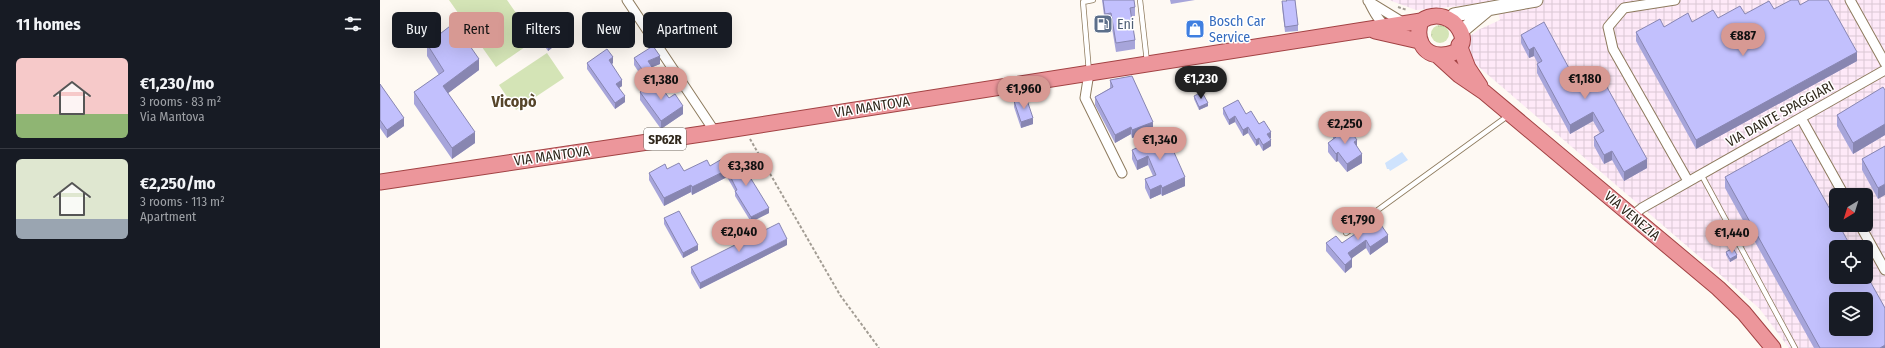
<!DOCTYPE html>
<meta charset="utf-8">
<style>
:root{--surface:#171b24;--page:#242831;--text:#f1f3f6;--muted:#9ea1a6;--line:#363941;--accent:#d79993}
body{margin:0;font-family:"Fira Sans Condensed",sans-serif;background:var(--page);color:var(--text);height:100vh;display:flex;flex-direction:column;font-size:15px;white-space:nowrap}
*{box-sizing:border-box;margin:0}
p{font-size:13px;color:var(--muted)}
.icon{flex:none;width:22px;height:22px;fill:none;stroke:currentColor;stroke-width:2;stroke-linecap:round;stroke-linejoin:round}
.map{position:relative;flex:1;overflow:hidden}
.side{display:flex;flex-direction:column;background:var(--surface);width:380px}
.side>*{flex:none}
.top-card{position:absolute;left:12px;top:12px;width:380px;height:36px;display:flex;gap:8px}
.needle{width:26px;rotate:218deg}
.fabs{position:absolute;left:1449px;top:188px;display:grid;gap:8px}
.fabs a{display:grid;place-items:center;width:44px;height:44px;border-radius:6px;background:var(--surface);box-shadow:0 4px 16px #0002;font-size:20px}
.price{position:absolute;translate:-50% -34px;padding:0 9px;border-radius:14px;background:var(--accent);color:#111;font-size:13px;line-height:26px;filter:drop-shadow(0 1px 2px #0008)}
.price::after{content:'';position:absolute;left:50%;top:24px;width:12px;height:9px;margin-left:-6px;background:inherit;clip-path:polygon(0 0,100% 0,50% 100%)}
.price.active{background:#222;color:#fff}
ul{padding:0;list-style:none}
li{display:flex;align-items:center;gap:12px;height:100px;padding:0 16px}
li+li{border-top:1px solid var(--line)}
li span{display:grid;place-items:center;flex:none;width:112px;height:80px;border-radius:6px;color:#555}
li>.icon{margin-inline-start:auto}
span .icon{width:48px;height:48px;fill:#fffc;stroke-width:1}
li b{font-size:17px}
h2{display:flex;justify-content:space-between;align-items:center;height:48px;padding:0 16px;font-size:17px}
.chip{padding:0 14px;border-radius:6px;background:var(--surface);box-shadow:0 4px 16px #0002;font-size:14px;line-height:36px}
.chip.active{background:var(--accent);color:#111}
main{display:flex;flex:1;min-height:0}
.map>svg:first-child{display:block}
.industrial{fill:url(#industrial-grid);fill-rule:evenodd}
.grass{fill:url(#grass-tufts)}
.pitch{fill:#d4e4b6}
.water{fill:#cfe3fd}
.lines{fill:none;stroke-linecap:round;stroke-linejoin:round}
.service-casing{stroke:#8d7a5d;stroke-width:6}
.minor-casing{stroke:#8d7a5d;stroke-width:11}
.secondary-casing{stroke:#8d7a5d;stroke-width:15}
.primary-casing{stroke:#a24243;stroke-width:17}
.path{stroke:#a39d94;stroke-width:2;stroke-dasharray:3 2;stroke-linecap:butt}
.service{stroke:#fff;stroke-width:4.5}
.minor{stroke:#fff;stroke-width:9}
.secondary{stroke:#fff;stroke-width:13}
.primary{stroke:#ec969b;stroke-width:15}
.wall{fill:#a7a5da}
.shaded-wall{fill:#8886b1}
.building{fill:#c2c0fd;stroke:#8886b1;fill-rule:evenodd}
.labels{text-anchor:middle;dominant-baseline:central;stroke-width:3;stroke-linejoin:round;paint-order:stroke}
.shield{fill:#fff;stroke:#6e6860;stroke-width:1}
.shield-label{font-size:13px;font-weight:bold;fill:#30281c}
.shop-label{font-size:14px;fill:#366cbe;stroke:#fff;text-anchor:start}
.service-label{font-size:14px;fill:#4e5e75;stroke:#fff;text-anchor:start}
.street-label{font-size:14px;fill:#30281c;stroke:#fff}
.quarter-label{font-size:16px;font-weight:bold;fill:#56452a;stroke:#fff}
</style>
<main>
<section class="side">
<h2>11 homes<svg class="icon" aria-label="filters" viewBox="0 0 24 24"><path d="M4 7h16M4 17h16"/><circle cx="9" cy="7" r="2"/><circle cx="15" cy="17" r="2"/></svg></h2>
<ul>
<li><span style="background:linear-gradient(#f6c9c9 70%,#8fb573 0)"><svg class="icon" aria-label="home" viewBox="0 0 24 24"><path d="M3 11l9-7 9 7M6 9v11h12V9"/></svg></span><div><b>€1,230/mo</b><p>3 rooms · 83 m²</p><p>Via Mantova</p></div></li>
<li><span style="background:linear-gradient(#dfe7d0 75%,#9aa5b1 0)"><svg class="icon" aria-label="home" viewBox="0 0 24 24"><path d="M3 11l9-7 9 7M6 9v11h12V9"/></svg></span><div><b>€2,250/mo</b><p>3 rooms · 113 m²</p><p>Apartment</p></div></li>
</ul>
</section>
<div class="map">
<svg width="1505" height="348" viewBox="0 0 1505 348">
<defs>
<pattern id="industrial-grid" width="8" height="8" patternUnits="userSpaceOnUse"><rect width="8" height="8" fill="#fee9f8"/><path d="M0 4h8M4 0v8" fill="none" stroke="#dac8d4"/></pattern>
<pattern id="grass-tufts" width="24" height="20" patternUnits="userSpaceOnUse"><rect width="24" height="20" fill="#d4e4b6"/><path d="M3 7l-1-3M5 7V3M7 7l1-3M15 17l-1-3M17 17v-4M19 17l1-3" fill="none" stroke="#b6c49c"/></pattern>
</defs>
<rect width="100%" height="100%" fill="#fef9f3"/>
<path class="industrial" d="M1009,0H1505V348H1409L1379,308L1093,62L1082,42L1098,30L1120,20L1116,3L1036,10ZM1456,195H1486V225H1456ZM1456,247H1486V277H1456ZM1456,299H1486V329H1456Z"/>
<path class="grass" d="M1051 34a9 9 0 1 1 18 0a9 9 0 1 1-18 0Z"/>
<path class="pitch" d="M69,0H127L155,40L116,67Z
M167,53L184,78L136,110L119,85Z"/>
<path class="water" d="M1022,152L1028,160L1010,171L1009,169H1007L1005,163Z"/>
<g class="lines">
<g class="service-casing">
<path id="service" d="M760,0L767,62
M709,72L703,2L713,0
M1321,174L1415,348
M966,233L1129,115"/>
</g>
<g class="minor-casing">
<path id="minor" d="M247,0L335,132
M988,0C993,10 999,23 1009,28
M1295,0L1244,8L1228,27L1233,49L1308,181
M1470,0L1505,63
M988,1L1024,23
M709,73L705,98L742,173
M1421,118L1464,195
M1252,216L1262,208L1505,70
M1480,225L1505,270"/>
</g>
<g class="secondary-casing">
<path id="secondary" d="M1074,15L1156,0
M1083,30L1107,10"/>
</g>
<g class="primary-casing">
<path id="primary" d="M995,31L1039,41
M1079,45L1088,68L1100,86
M1057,55L1079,75L1104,92L1338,288L1364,313L1393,348
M0,182L335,132L1041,21C1073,0 1104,53 1062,55C1042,56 1035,37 1041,21"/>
</g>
<path class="path" d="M1018,7L1027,10
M370,139L460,295L499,348"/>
<use href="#service" class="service"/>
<use href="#minor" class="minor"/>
<use href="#secondary" class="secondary"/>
<use href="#primary" class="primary"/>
</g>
<path class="wall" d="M722,0H754L755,7V16H751L755,40V49L736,52L731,22L725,23Z
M790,0H815L791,4Z
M906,0H915L918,25V31L905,32L902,7V1H906Z
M1420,5L1477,61L1316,149L1256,41V32L1312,22L1365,14Z
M159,32L178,43L168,51L159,38Z
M1141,35L1197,83L1267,168L1244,181L1232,160L1224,164L1214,146V137L1220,133L1213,121L1190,134L1157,73V64H1158L1154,56L1149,58L1141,43Z
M47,44L99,70L68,93L95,143L72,159L34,104V92L59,75L47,56Z
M254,58L280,64L272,67L279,85L289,98L303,114L281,129L260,100V92L268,86L254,65Z
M207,63H233L232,64L242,86L239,88L245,102L235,109L207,69Z
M730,80L773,130L752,138L751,134L735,143L715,105V97L730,88Z
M0,84L24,126L7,138L0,128Z
M1505,90V135L1473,154L1457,126V115Z
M814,96L828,106L819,110L814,99Z
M634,101L653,124L641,128L634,107Z
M843,108L866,114L879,124L891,138H890L891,146L883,151L879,144L876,146L868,133L863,136L855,122L849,125L843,114Z
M953,132H965L977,146L982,163L967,172L958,161L956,162L948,152V143L953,140Z
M762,143L805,186L782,196L781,194L770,199L765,188V179L773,176L768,165L757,170L752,159V150L762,146Z
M1505,146L1498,199L1482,170V159Z
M345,165L367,172L389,213L371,222L355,196V191L347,177L312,195L311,192L284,206L269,180V173L287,169L304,171L330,166Z
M1345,177L1505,348H1434L1345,188Z
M284,218L318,250L303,258L284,224Z
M997,219L1008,242L990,255L986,248L972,258V267L965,273L946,251V243H962Z
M407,245L320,289L311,273V267Z
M1346,252L1357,258L1350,262L1346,255Z"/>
<path class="shaded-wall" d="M178,37V43L168,51V44Z
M1154,47V56L1149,58V50Z
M1477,52V61L1316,149V140Z
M280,56V64L268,69V61Z
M233,57V63L229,66V60Z
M99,59V70L63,97V86Z
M279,78V86L272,83Z
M242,80V86L236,90V84Z
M245,96V102L235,109V103Z
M828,103V106L819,110V107Z
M303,106V114L281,129V121Z
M1213,112V121L1190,134V125Z
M855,116V122L849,125V120Z
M24,118V126L7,138V130Z
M653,118V124L641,128V122Z
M773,122V130L752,138V130Z
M1505,124V135L1473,154V143Z
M751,127V134L735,143V135Z
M868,127V133L863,136V130Z
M95,132V143L72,159V148Z
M891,132V138L887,139V134Z
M879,138V144L876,146V140Z
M891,140V146L883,151V145Z
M977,140V148L974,142Z
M1232,151V160L1224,164V155Z
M958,152V161L956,162V154Z
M982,154V163L967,172V164Z
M768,156V165L757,170V161Z
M1267,159V168L1244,181V172Z
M347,170V177L312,195V187Z
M805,177V186L782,196V188Z
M1505,184V195L1498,199V188Z
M311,185V192L284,206V198Z
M781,185V194L770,199V190Z
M389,208V213L371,222V217Z
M1008,235V242L990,255V247Z
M407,239V245L320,289V283Z
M986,240V248L968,261V253Z
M318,245V250L303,258V253Z
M1357,255V258L1350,262V259Z
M972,259V267L965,273V265Z
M1505,345V348H1500Z"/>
<path class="building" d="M723,0H754L755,7L750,8L755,40L736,43L731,13L725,14Z
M906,0H915L918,25L905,27L902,1H907Z
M1411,0H1418L1420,5L1429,0H1448L1477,52L1316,140L1256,32L1280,19L1284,27L1308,13L1312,22L1333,10L1338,18L1360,6L1365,14L1389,1L1394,9Z
M1164,22L1197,83L1218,71L1267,159L1244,172L1232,151L1224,155L1214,137L1224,131L1213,112L1190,125L1157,64L1162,61L1154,47L1149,50L1141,35Z
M74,23L99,59L63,86L95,132L72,148L34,92L64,71L47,44Z
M169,25L178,37L168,44L159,32Z
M273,46L280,56L268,61L279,78L272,83L254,58Z
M227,49L233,57L229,60L242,80L236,84L245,96L235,103L207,63Z
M752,76L773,122L752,130L751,127L735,135L715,97L733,87L730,80Z
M276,80L289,98L295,94L303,106L281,121L260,92Z
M0,84L24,118L7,130L0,120Z
M1503,87L1505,90V124L1473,143L1457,115Z
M822,92L828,103L819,107L814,96Z
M646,97L653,118L641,122L634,101Z
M858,100L866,114L871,111L879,124L884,121L891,132L887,134L891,140L883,145L879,138L876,140L868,127L863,130L855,116L849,120L843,108Z
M961,126L965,132L969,129L977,140L974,142L982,154L967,164L958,152L956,154L948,143L956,137L953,132Z
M785,132L805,177L782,188L781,185L770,190L765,179L776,175L768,156L757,161L752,150L763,145L762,143Z
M1411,140L1456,220V225H1459L1471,247H1456V277H1486V274L1505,308V345L1500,348H1440L1345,177ZM1456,299H1486V329H1456Z
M1505,146V184L1498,188L1482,159Z
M361,155L367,168L365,169L389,208L371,217L355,191L357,190L347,170L345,165Z
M342,159L347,170L312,187L311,185L284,198L269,173L285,164L287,169L299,163L304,171L327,160L330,166Z
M299,211L318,245L303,253L284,218Z
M997,219L1008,235L990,247L986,240L968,253L972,259L965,265L946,243L956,236L962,243Z
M399,223L407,239L320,283L311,267Z
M1353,248L1357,255L1350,259L1346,252Z"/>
<defs>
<g id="fuel-square" transform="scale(1)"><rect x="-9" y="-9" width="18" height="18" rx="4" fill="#5c6f8a" stroke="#fff"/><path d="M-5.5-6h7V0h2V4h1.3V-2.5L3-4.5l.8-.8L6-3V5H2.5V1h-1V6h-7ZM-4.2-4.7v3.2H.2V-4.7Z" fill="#fff"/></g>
<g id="shop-square" transform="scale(1)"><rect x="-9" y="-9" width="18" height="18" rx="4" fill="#3f7fe0" stroke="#fff"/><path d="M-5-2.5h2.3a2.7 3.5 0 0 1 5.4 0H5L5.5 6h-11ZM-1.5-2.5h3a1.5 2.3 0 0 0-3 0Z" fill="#fff"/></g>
</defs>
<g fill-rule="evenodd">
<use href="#fuel-square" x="723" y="24"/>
<use href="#shop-square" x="815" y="29"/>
</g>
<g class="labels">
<rect class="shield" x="264" y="128" width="42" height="22" rx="3"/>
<g class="shield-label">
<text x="285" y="139">SP62R</text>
</g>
<g class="shop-label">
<text x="829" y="21">Bosch Car<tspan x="829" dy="16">Service</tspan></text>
</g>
<g class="service-label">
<text x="737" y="24">Eni</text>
</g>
<g class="street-label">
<text transform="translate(492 107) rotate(-9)">VIA MANTOVA</text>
<text transform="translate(1400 114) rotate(-29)">VIA DANTE SPAGGIARI</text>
<text transform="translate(172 156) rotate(-8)">VIA MANTOVA</text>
<text transform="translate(1252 216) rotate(40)">VIA VENEZIA</text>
</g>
<g class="quarter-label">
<text x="134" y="101">Vicopò</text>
</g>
</g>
</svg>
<div class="fabs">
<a><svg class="needle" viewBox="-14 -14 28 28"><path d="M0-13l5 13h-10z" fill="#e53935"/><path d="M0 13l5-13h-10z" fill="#9ea1a6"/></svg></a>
<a><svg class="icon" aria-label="locate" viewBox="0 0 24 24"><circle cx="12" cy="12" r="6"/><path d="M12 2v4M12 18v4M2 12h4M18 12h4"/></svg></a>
<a><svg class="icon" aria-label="layers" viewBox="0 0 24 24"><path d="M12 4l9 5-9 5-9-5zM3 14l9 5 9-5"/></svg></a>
</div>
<b class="price" style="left:1363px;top:57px">€887</b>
<b class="price active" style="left:821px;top:100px">€1,230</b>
<b class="price" style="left:1205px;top:100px">€1,180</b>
<b class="price" style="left:281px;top:101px">€1,380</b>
<b class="price" style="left:644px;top:110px">€1,960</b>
<b class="price" style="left:965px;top:145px">€2,250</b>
<b class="price" style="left:780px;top:161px">€1,340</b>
<b class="price" style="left:366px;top:187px">€3,380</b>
<b class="price" style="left:978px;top:241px">€1,790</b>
<b class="price" style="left:359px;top:253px">€2,040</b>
<b class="price" style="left:1352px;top:254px">€1,440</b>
<div class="top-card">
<a class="chip">Buy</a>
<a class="chip active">Rent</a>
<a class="chip">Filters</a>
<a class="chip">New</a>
<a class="chip">Apartment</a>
</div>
</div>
</main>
